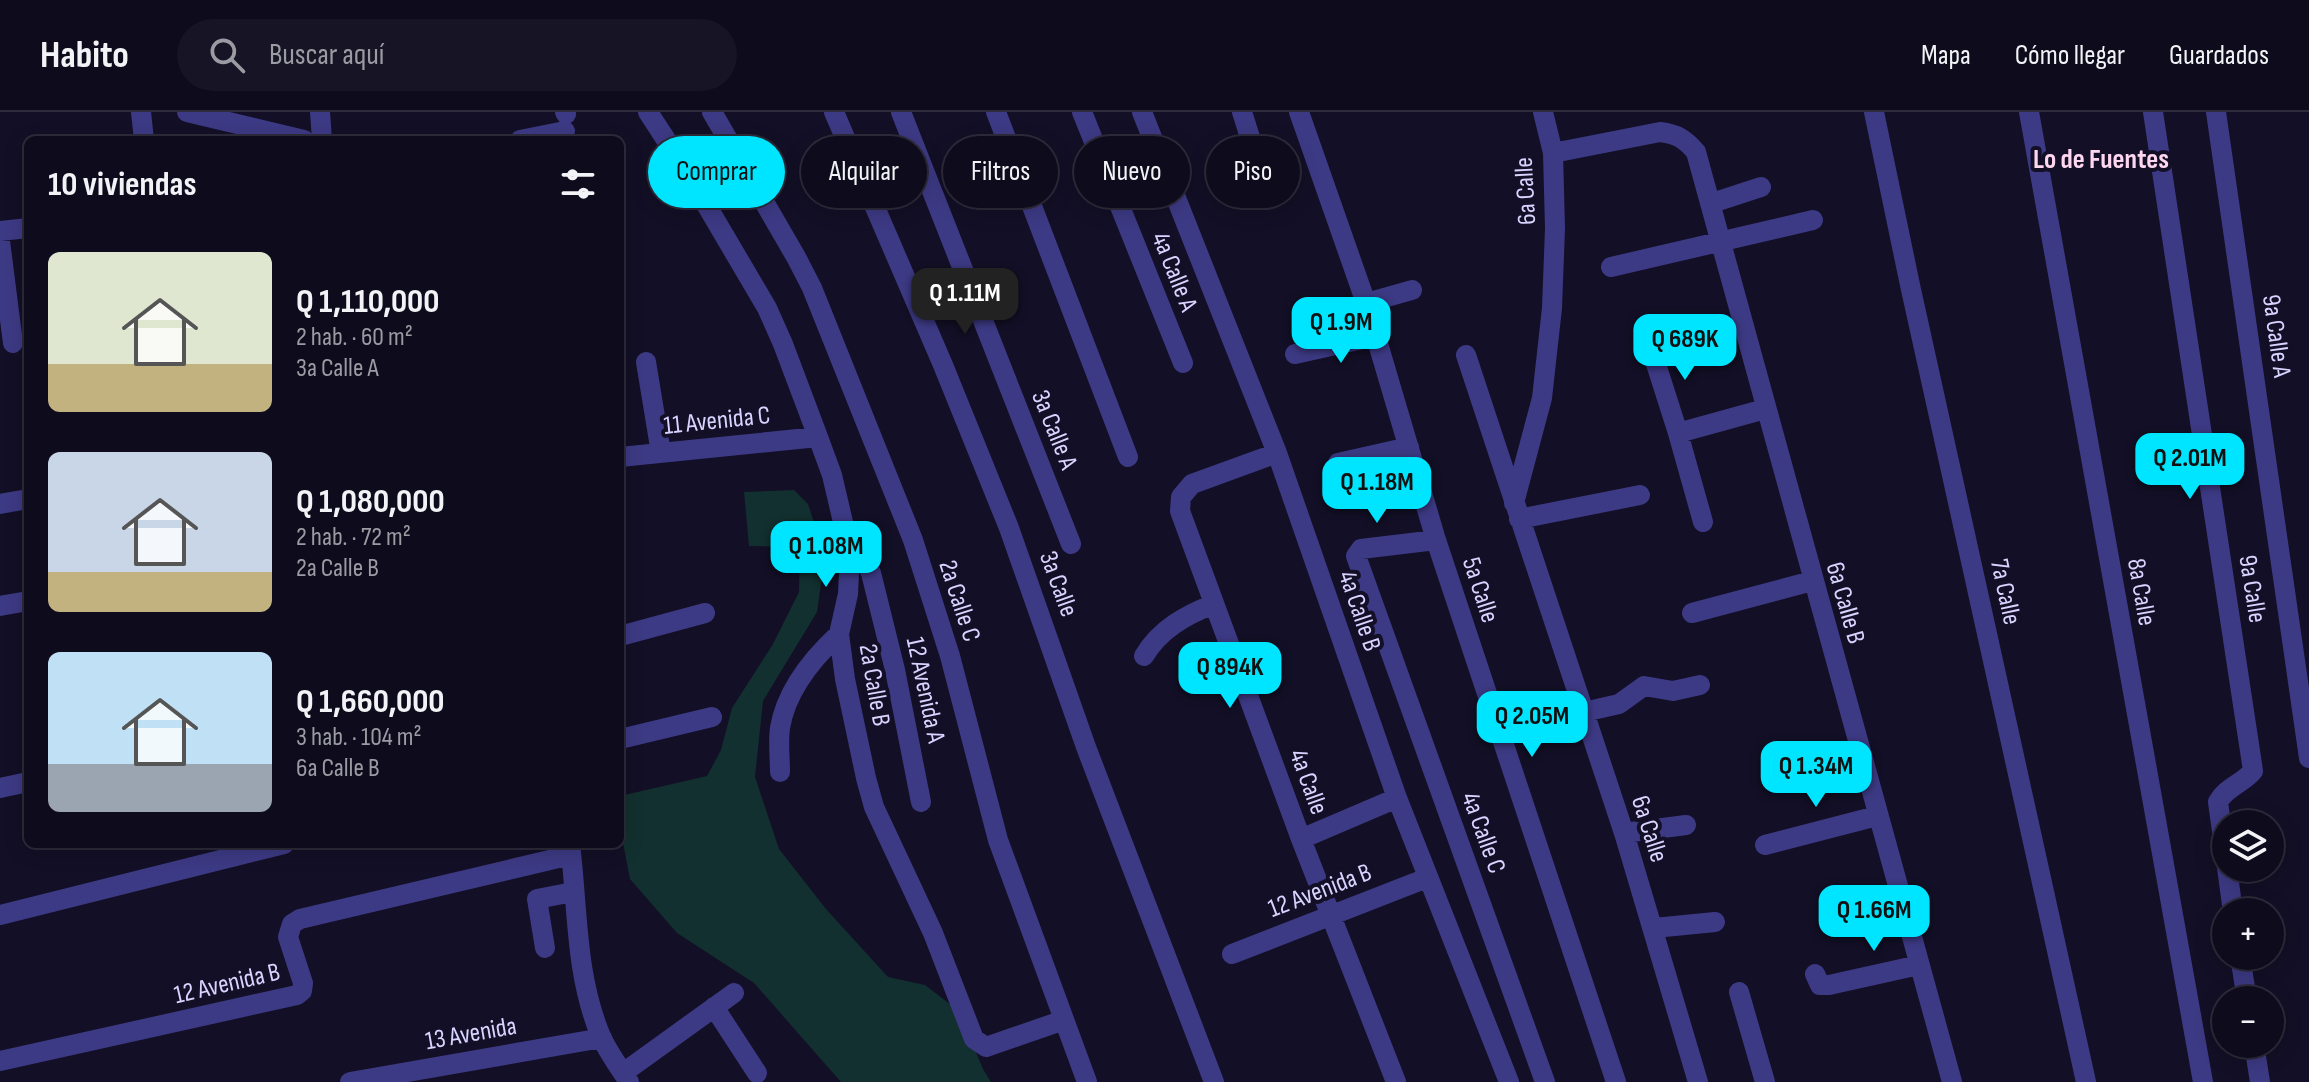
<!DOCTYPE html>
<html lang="es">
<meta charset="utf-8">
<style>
:root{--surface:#0e0b1c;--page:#171425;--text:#f1f3f6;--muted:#9b9ba3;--line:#2e2b3b;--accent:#00e5ff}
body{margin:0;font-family:"Sofia Sans Condensed",sans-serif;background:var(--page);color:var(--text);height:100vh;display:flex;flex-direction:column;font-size:30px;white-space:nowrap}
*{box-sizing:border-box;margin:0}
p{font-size:26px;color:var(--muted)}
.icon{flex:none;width:44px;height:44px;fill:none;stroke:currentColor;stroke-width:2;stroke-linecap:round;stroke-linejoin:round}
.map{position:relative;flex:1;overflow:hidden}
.sheet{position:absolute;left:24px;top:24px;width:600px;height:712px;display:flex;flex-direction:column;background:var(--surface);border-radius:12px;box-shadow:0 4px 20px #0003,0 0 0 2px var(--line)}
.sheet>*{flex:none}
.hud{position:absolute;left:648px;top:24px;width:760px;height:72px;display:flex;gap:16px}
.fabs{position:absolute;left:2212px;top:698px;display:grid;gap:16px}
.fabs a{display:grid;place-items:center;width:72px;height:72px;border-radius:50%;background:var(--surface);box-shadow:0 4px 20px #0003,0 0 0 2px var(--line);font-size:40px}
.price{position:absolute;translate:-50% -68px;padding:0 18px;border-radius:16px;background:var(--accent);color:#111;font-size:26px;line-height:52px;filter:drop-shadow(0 2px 4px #0008)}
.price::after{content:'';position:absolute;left:50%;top:48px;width:24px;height:18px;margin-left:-12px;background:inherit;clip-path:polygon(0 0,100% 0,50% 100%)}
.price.current{background:#222;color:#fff}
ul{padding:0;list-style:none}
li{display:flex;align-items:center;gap:24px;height:200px;padding:0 24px}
li span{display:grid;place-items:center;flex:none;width:224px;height:160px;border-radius:12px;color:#555}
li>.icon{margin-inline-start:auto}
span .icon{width:96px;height:96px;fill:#fffc;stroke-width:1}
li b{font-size:34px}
h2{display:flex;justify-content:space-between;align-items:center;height:96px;padding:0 24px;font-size:34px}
.chip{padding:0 28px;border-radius:36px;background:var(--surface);box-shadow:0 4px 20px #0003,0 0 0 2px var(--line);font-size:28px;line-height:72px}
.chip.current{background:var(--accent);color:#111}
header{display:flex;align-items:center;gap:48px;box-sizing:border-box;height:112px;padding:0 40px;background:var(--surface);border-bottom:2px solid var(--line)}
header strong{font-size:38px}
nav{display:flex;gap:44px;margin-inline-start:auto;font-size:28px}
.search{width:560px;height:72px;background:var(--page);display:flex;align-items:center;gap:20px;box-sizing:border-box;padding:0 28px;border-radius:44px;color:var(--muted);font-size:30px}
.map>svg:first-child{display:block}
.green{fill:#12302f}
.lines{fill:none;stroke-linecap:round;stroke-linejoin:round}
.minor{stroke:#3d3a85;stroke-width:20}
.labels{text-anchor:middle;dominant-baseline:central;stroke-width:8;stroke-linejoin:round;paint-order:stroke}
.street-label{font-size:26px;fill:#d9d4ff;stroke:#130f26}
.neighbourhood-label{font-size:28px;font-weight:bold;fill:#ffd6f0;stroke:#130f26}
</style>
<header>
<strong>Habito</strong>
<div class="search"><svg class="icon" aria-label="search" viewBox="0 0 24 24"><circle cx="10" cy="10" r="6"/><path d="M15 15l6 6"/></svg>Buscar aquí</div>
<nav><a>Mapa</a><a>Cómo llegar</a><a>Guardados</a></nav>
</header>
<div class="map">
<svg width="2309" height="970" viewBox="0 0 2309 970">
<rect width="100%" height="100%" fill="#130f26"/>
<path class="green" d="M794,378L808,392L825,444L817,500L763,589L755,665L779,737L826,797L888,865L925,873L959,899L983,957L991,970H841L754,871L677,821L630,767L620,716V684L707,664L721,638L732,596L773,532L799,480L800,435L749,434L744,380Z"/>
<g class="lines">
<path class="minor" d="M141,0L144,28
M187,0L304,28
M320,0L322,28
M565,0L566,2
M648,0L687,60L767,196L783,232L818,325L832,363L850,440L848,482L839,522L845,567L866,666L874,695L933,821L974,927L986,935L1064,908
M712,0L796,145L812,176L913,428L950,544L998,728L1087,970
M834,0L943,253L1009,416L1086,635L1214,970
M901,0L1071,432
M996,0L1128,345
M1082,0L1183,251
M1142,0L1277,341L1397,686L1509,970
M1242,0L1266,76
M1299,0L1366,191L1436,428L1616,970
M1874,0L1910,173L2086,970
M2029,0L2203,970
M2153,0L2252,652L2253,659C2242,672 2226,675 2218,690L2233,800
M2216,0L2309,646
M520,28L565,19
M1553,41L1660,20C1677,22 1685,27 1696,40L1952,970
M1712,91L1761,75
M0,119L28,116
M0,129L13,231
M1611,155L1813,108
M1366,191L1412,178
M1650,233L1678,321
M1295,242L1376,224
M1466,243L1624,721L1698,970
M646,250L661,341
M1277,341L1192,372L1181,385L1180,399L1301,727L1396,970
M620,345L818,325
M1338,351L1409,335
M1514,391L1542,286L1552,196L1555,116L1553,41L1543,0
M0,392L28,387
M1519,407L1640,383
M1703,410L1678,321L1765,297
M1436,428L1361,437L1356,444L1545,970
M850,440L865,450L871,461L895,558L921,690
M0,494L28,489
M1692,501L1812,469
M620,524L705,501
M1144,544C1160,517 1186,503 1214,492
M1584,600L1619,592L1644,574L1673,579L1700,573
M620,627L712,605
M780,660C780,646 778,630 780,616C786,579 812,547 839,522
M0,676L28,670
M1624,721L1686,713
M1301,727L1397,686
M570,732C578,796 575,861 600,922C607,939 619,955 629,970
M1765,733L1877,704
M0,803L284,732
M1654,816L1715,810
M545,836L537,787L573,780
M1232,842L1427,766
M2240,844L2247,888
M1815,862L1820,873H1829L1919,853
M1739,880L1765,970
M714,895L757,961
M2254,932L2260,970
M0,949L297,883L302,879L303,871L288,825L292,812L300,807L571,743
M623,961L734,881
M350,970L602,926"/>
</g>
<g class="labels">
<g class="street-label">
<text transform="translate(1526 79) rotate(-93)">6a Calle</text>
<text transform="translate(1174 160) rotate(68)">4a Calle A</text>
<text transform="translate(2276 224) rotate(82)">9a Calle A</text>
<text transform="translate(717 309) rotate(-6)">11 Avenida C</text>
<text transform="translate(1054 318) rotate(68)">3a Calle A</text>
<text transform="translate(1058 472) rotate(70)">3a Calle</text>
<text transform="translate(2252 477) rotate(81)">9a Calle</text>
<text transform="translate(1480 478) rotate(72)">5a Calle</text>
<text transform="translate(2005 480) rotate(78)">7a Calle</text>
<text transform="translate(2141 480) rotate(80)">8a Calle</text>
<text transform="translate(959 489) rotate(72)">2a Calle C</text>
<text transform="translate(1845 491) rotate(74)">6a Calle B</text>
<text transform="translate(1359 499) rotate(71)">4a Calle B</text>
<text transform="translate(874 573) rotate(80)">2a Calle B</text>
<text transform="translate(925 578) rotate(78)">12 Avenida A</text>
<text transform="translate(1308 670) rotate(70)">4a Calle</text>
<text transform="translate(1649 717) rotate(72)">6a Calle</text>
<text transform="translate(1483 721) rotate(70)">4a Calle C</text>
<text transform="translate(1320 779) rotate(-21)">12 Avenida B</text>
<text transform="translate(227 872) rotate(-13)">12 Avenida B</text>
<text transform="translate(471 922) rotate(-10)">13 Avenida</text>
</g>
<g class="neighbourhood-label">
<text x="2101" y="47">Lo de Fuentes</text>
</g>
</g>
</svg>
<div class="fabs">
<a><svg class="icon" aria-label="layers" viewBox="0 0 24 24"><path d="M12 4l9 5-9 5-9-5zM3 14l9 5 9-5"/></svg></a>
<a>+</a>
<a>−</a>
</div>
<b class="price current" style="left:965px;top:224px">Q 1.11M</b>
<b class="price" style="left:1341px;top:253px">Q 1.9M</b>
<b class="price" style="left:1685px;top:270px">Q 689K</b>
<b class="price" style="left:2190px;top:389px">Q 2.01M</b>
<b class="price" style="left:1377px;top:413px">Q 1.18M</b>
<b class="price" style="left:826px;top:477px">Q 1.08M</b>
<b class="price" style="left:1230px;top:598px">Q 894K</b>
<b class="price" style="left:1532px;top:647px">Q 2.05M</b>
<b class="price" style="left:1816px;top:697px">Q 1.34M</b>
<b class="price" style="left:1874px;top:841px">Q 1.66M</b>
<div class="hud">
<a class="chip current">Comprar</a>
<a class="chip">Alquilar</a>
<a class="chip">Filtros</a>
<a class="chip">Nuevo</a>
<a class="chip">Piso</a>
</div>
<section class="sheet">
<h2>10 viviendas<svg class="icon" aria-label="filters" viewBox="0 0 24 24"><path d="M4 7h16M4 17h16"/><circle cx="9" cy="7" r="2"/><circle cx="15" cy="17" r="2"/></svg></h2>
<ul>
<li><span style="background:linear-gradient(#dfe7d0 70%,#c2b280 0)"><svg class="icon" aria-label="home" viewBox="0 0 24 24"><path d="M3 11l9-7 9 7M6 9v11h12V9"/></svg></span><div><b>Q 1,110,000</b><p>2 hab. · 60 m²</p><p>3a Calle A</p></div></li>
<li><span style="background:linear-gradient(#c9d6e8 75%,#c2b280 0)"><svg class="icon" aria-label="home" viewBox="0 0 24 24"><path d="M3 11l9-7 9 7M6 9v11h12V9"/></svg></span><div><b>Q 1,080,000</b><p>2 hab. · 72 m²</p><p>2a Calle B</p></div></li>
<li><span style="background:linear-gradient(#bfe0f5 70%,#9aa5b1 0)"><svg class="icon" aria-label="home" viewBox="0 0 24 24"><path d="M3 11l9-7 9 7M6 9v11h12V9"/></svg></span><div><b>Q 1,660,000</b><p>3 hab. · 104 m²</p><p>6a Calle B</p></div></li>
</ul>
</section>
</div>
